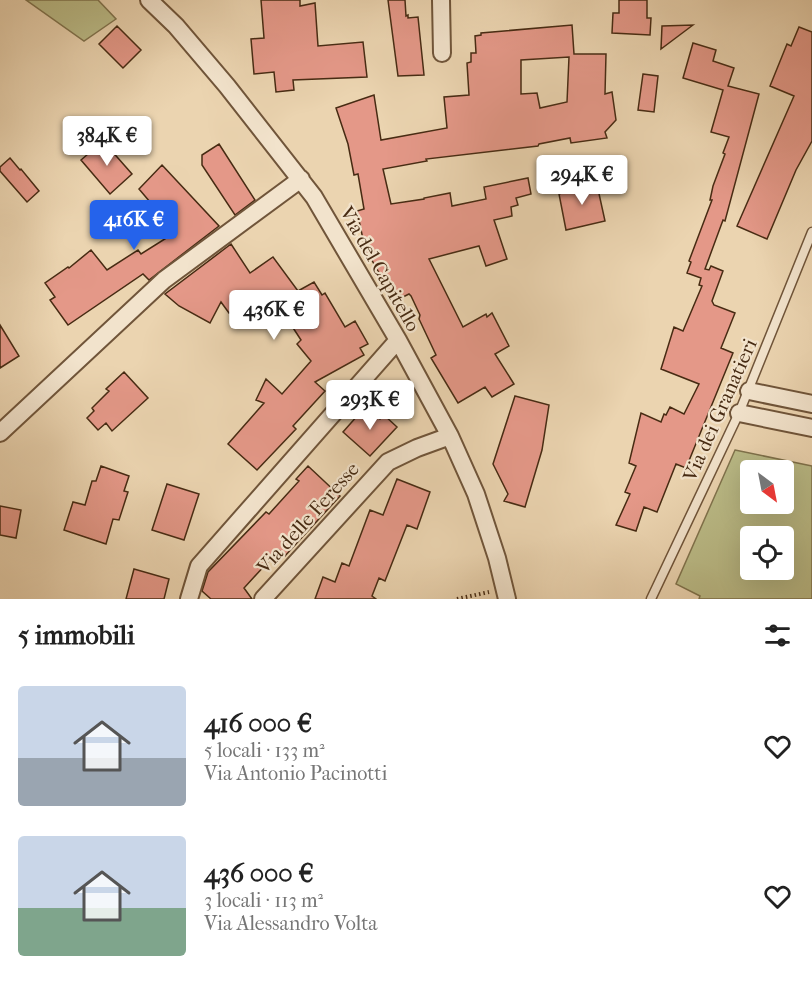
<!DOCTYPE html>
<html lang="it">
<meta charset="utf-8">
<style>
:root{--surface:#fff;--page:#f6f6f6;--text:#222;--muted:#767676;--accent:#2563eb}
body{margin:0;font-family:"IM FELL French Canon",serif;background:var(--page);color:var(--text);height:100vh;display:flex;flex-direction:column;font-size:22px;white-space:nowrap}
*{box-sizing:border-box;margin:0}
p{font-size:20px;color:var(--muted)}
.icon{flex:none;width:33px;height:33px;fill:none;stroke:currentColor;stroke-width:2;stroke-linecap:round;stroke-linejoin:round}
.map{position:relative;height:599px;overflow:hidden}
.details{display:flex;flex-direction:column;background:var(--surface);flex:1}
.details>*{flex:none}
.needle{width:39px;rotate:148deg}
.buttons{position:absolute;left:740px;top:460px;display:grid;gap:12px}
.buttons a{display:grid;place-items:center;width:54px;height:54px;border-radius:6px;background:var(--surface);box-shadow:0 6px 24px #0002;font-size:30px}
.price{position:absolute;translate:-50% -51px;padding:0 14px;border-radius:6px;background:#fff;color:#222;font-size:20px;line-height:39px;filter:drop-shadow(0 2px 3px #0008)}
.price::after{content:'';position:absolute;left:50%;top:36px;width:18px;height:14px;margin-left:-9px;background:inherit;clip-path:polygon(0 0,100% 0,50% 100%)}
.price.active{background:var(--accent);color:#fff}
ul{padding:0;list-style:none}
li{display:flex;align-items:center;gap:18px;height:150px;padding:0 18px}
li span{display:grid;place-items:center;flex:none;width:168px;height:120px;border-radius:6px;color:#555}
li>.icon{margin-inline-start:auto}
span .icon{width:72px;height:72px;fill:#fffc;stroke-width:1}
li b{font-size:26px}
h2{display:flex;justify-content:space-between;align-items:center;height:72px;padding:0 18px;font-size:26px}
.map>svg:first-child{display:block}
.green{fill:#bbbc88;stroke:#81744e;stroke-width:1.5;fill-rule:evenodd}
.building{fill:#e49888;stroke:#472b13;stroke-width:1.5;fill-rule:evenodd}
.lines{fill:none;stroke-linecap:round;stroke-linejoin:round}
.lane-casing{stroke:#70553a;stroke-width:11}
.street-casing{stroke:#70553a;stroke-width:20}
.path{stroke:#472b13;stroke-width:4;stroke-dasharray:1.5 3;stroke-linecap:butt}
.lane{stroke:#f2e3cc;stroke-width:8}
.street{stroke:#f2e3cc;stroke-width:16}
.labels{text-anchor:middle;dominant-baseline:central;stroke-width:4.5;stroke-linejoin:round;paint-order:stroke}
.street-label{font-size:20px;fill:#472b13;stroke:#f2e3cc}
</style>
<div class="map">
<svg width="812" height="599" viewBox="0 0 812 599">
<rect width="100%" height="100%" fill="#ebd4b0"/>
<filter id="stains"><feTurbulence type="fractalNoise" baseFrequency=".00333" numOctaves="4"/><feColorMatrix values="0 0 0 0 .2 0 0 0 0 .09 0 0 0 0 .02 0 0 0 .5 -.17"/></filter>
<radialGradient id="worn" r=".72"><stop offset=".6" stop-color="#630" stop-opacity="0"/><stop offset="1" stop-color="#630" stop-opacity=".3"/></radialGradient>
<path class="green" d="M26,0H98L116,19L84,41Z
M735,450L812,466V599H699L700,596L676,584ZM750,471H783V504H750ZM750,537H783V570H750Z"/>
<path class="building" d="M261,0H300V6L315,3L318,46L363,42L367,77L293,80L294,90L276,92L274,72L254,74L251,39L264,38Z
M388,0H405L406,16L408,15V18L418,17L424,75L398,76Z
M619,0H647V18H651L650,35L612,33L613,13H619Z
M572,25L574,54H606L605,94L612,92L616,120L605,132L607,138L571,143L570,138L539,144L538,146L426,159L427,161L383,169L391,204L424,199V198L450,193L452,206L486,199L484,187L528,178L531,194L516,198L518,205L511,207L512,216L494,220L507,259L486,266L479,246L429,259L463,327L486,314L487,317L492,313L509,346L495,354L514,384L492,397L485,387L458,403L431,358L436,355L419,319L420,315L411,296L409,294L395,301L370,257L367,258L357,211L364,209L358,174L354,175L348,144L336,108L374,95L381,140L447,128L444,97L469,95L467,63L471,62V53H476L475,36L481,35V33ZM569,57L567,102L540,108L537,93L521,94V60Z
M693,25L661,49L662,26Z
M117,26L141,50L123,68L99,44Z
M799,27L812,32V141L796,170L767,239L737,226L794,96L770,86L787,44L791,46Z
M693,43L716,50L713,61L734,68L728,86L759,94L725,221L723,220L705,269L709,270L711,266L723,271L712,301L714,305L735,313L721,348L733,353L686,468L676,464L657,512L644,507L636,531L616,525L630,494L625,492L636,466L629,463L641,413L661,422L664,414L666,415L670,407L684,414L699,384L661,369L674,327L683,331L702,286L699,285L701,278L687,273L691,262L689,261L712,200H710L713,186L725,154L723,153L729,137L711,132L723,90L683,78Z
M643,74L658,76L654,112L638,110Z
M103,141L132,174L110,194L81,160Z
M219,144L255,200L235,215L202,165V155Z
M10,158L20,170L21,169L39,191L27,202L0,171V167Z
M162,165L219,226L149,280L143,274L68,325L50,300L55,297L45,283L68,267L69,268L91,250L107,270L138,250L141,254L168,237L165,233L173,229L139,189Z
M596,180L605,221L566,230L559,194L576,188V184Z
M231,244L250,273L273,257L298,291L314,282L322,295L325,293L345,327L355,321L368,344L360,348L364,355L315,382L325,391L293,426L296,429L257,470L228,444L264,403L256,400L266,379L282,394L311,361L297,344L301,340L271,294L258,303L255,299L229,313L221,302L210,323L179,306L165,294Z
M0,325L19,356L0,368Z
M124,372L148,398L112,431L106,423L98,430L87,418L94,411L92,408L109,391L106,389Z
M515,396L549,405L542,450L525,507L504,501L508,494L493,464Z
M366,406L380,419L384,415L397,427L370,456L343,432Z
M101,466L129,476L124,491L128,492L119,520L113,519L106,544L64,530L73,502L85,505L92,481H96Z
M308,466L340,496L285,556L279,550L244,588L252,599H211L202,591L208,572L266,512L269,514L299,481L296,479Z
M397,479L430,492L417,529L407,525L385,581L379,578L372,596L376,599H315L323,577L335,582L342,563L349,566L370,510L383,515Z
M167,484L199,494L184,540L152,530Z
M0,506L21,510L16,538L0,535Z
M134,569L169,579L164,599H126Z"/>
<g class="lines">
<g class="lane-casing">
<path id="lane" d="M651,599L739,413L812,232"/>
</g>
<g class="street-casing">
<path id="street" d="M149,0L176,26L227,86L314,197L398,340L450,436L476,494L497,558L507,599
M441,0L442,53
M749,391L812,404
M739,413L812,428
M0,433L164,280L301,179
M189,599L199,566L398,340
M263,599L388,462L417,448L450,436"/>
</g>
<path class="path" d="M457,599L489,592"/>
<use href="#lane" class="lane"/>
<use href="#street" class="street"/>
</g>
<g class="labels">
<g class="street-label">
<text transform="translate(380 269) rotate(60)">Via del Capitello</text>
<text transform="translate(720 410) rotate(-66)">Via dei Granatieri</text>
<text transform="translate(308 518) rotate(-48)">Via delle Feresse</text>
</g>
</g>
<rect width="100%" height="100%" filter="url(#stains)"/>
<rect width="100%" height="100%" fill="url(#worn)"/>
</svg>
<div class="buttons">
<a><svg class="needle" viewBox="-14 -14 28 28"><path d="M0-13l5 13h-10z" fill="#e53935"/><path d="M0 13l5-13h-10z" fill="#767676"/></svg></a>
<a><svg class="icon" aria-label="locate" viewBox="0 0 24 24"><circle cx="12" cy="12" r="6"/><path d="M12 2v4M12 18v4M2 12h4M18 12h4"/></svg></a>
</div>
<b class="price" style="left:107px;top:167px">384K €</b>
<b class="price" style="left:582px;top:206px">294K €</b>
<b class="price active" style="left:134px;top:251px">416K €</b>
<b class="price" style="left:274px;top:341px">436K €</b>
<b class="price" style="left:370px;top:431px">293K €</b>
</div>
<section class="details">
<h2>5 immobili<svg class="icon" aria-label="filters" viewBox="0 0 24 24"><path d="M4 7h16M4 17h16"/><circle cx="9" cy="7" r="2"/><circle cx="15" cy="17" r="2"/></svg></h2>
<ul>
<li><span style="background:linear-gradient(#c9d6e8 60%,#9aa5b1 0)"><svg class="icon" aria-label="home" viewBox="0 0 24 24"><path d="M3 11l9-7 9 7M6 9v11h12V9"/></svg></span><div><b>416 000 €</b><p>5 locali · 133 m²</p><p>Via Antonio Pacinotti</p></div><svg class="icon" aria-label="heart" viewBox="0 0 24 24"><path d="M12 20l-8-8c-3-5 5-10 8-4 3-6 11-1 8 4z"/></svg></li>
<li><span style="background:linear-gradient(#c9d6e8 60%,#7fa58c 0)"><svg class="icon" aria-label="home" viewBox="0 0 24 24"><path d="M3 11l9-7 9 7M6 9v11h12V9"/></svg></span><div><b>436 000 €</b><p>3 locali · 113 m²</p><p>Via Alessandro Volta</p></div><svg class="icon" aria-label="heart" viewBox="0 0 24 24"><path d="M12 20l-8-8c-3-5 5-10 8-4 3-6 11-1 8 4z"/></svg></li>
</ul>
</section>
